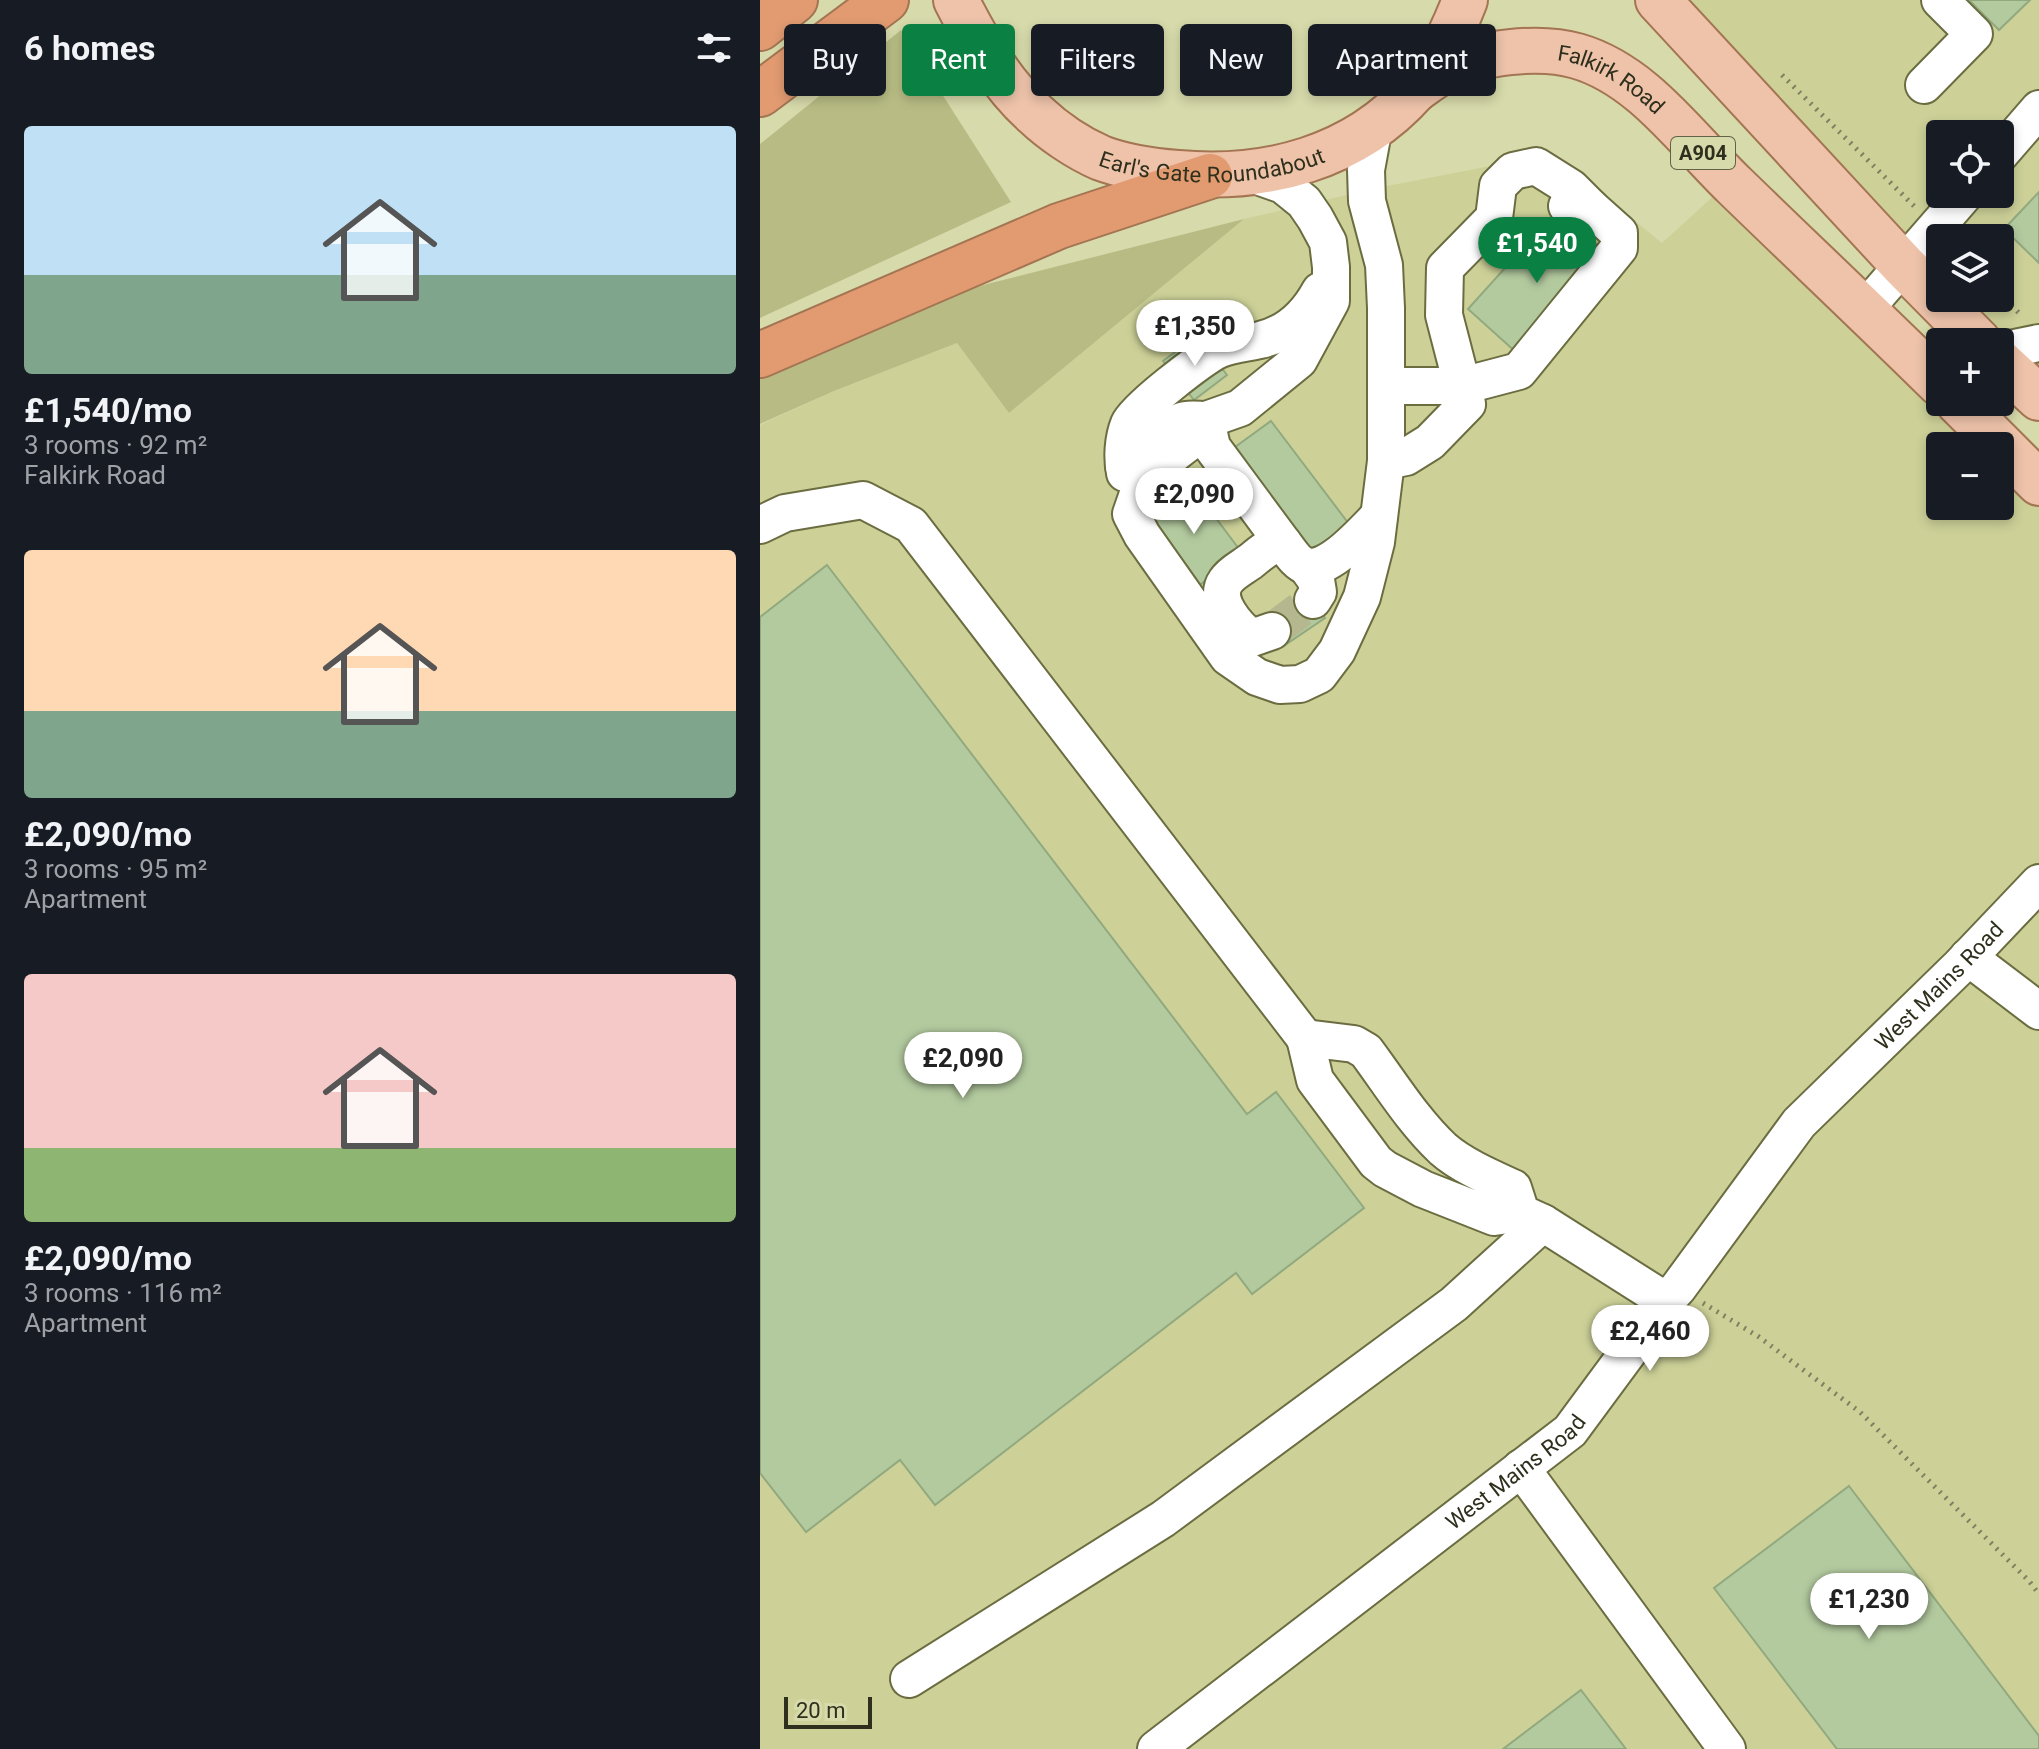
<!DOCTYPE html>
<meta charset="utf-8">
<style>
:root{--surface:#171b24;--page:#20242c;--text:#f1f3f6;--muted:#9ea1a6;--accent:#0b8043}
body{margin:0;font-family:Roboto,sans-serif;background:var(--page);color:var(--text);height:100vh;display:flex;flex-direction:column;font-size:30px;white-space:nowrap}
*{box-sizing:border-box;margin:0}
p{font-size:26px;color:var(--muted)}
.icon{flex:none;width:44px;height:44px;fill:none;stroke:currentColor;stroke-width:2;stroke-linecap:round;stroke-linejoin:round}
.map{position:relative;flex:1;overflow:hidden}
.sheet{display:flex;flex-direction:column;background:var(--surface);width:760px}
.sheet>*{flex:none}
.hud{position:absolute;left:24px;top:24px;width:760px;height:72px;display:flex;gap:16px}
.fabs{position:absolute;left:1166px;top:120px;display:grid;gap:16px}
.fabs a{display:grid;place-items:center;width:88px;height:88px;border-radius:8px;background:var(--surface);box-shadow:0 4px 12px #0003;font-size:40px}
.scale{position:absolute;left:24px;bottom:20px;width:88px;box-sizing:border-box;padding-left:8px;border:4px solid #2e2f1c;border-top:0;font-size:22px;line-height:28px;white-space:nowrap;color:#2e2f1c;-webkit-text-stroke:6px #d7daaa;paint-order:stroke}
.price{position:absolute;translate:-50% -68px;padding:0 18px;border-radius:28px;background:#fff;color:#222;font-size:26px;line-height:52px;filter:drop-shadow(0 2px 4px #0008)}
.price::after{content:'';position:absolute;left:50%;top:48px;width:24px;height:18px;margin-left:-12px;background:inherit;clip-path:polygon(0 0,100% 0,50% 100%)}
.price.on{background:var(--accent);color:#fff}
ul{padding:0;list-style:none}
li{display:grid;align-content:center;gap:16px;height:424px;padding:0 24px}
li span{display:grid;place-items:center;height:248px;border-radius:8px;color:#555}
li>.icon{margin-inline-start:auto}
span .icon{width:144px;height:144px;fill:#fffc;stroke-width:1}
li b{font-size:34px}
h2{display:flex;justify-content:space-between;align-items:center;height:96px;padding:0 24px;font-size:34px}
.tag{padding:0 28px;border-radius:8px;background:var(--surface);box-shadow:0 4px 12px #0003;font-size:28px;line-height:72px}
.tag.on{background:var(--accent);color:#fff}
main{display:flex;flex:1;min-height:0}
.map>svg:first-child{display:block}
.built{fill:#cdd198;fill-rule:evenodd}
.green{fill:#b8bc84}
.building{fill:#b3ca9f;stroke:#92a97f;stroke-width:2}
.lines{fill:none;stroke-linecap:round;stroke-linejoin:round}
.minor-tunnel{stroke:#b5b88e;stroke-width:36;stroke-dasharray:36 18;stroke-linecap:butt}
.minor-casing{stroke:#6b6d41;stroke-width:40}
.major-casing{stroke:#a37553;stroke-width:48}
.highway-casing{stroke:#a37553;stroke-width:48}
.path{stroke:#7f8160;stroke-width:5;stroke-dasharray:2 6;stroke-linecap:butt}
.minor{stroke:#fff;stroke-width:36}
.major{stroke:#eec3aa;stroke-width:44}
.highway{stroke:#e29b71;stroke-width:44}
.labels{text-anchor:middle;dominant-baseline:central;stroke-width:6;stroke-linejoin:round;paint-order:stroke}
.shield{fill:#d7daaa;stroke:#616247;stroke-width:2}
.shield-label{font-size:20px;font-weight:bold;fill:#2e2f1c}
.street-label{font-size:22px;fill:#2e2f1c;stroke:#d7daaa}
</style>
<main>
<section class="sheet">
<h2>6 homes<svg class="icon" aria-label="filters" viewBox="0 0 24 24"><path d="M4 7h16M4 17h16"/><circle cx="9" cy="7" r="2"/><circle cx="15" cy="17" r="2"/></svg></h2>
<ul>
<li><span style="background:linear-gradient(#bfe0f5 60%,#7fa58c 0)"><svg class="icon" aria-label="home" viewBox="0 0 24 24"><path d="M3 11l9-7 9 7M6 9v11h12V9"/></svg></span><div><b>£1,540/mo</b><p>3 rooms · 92 m²</p><p>Falkirk Road</p></div></li>
<li><span style="background:linear-gradient(#ffd9b3 65%,#7fa58c 0)"><svg class="icon" aria-label="home" viewBox="0 0 24 24"><path d="M3 11l9-7 9 7M6 9v11h12V9"/></svg></span><div><b>£2,090/mo</b><p>3 rooms · 95 m²</p><p>Apartment</p></div></li>
<li><span style="background:linear-gradient(#f6c9c9 70%,#8fb573 0)"><svg class="icon" aria-label="home" viewBox="0 0 24 24"><path d="M3 11l9-7 9 7M6 9v11h12V9"/></svg></span><div><b>£2,090/mo</b><p>3 rooms · 116 m²</p><p>Apartment</p></div></li>
</ul>
</section>
<div class="map">
<svg width="1279" height="1749" viewBox="0 0 1279 1749">
<rect width="100%" height="100%" fill="#d7daaa"/>
<path class="built" d="M898,0H1279V394L1240,357V342H1224L1143,265ZM1180,134H1240V194H1180ZM1180,238H1240V298H1180Z
M792,154L902,243L970,181L1279,483V1749H0V425L74,391L197,343L249,413L484,219L612,189ZM1180,446H1240V506H1180Z"/>
<path class="green" d="M141,30L251,202L0,318V144Z
M484,219L249,413L197,343L74,391L0,424V375L180,296Z"/>
<path class="building" d="M1209,0H1270L1239,30Z
M1279,192V263L1244,229Z
M811,221L848,255L758,354L708,309L782,227L795,239Z
M437,336L467,375L434,400L403,361Z
M511,421L592,528L553,558L471,450Z
M432,486L482,553L437,587L387,520Z
M67,565L487,1114L516,1092L604,1208L492,1294L476,1273L175,1505L140,1460L46,1532L0,1473V617Z
M547,592L565,618L522,647L505,622Z
M1089,1486L1279,1736V1749H1077L954,1588Z
M821,1690L866,1749H743Z"/>
<g class="lines">
<path class="minor-tunnel" d="M512,631L553,600"/>
<g class="minor-casing">
<g id="minor">
<path d="M1164,85L1214,34L1180,0"/>
<path d="M1240,154L1279,109"/>
<path d="M489,173L523,185L544,202L555,218L568,242L571,267V301L539,360L480,408L446,420L428,443L389,473L380,488L371,514L382,535L468,657L497,677L520,685L540,684L559,675L577,651L602,597L616,542L626,461V308L624,265L607,201L606,170L614,126"/>
<path d="M1105,309L1205,194"/>
<path d="M1240,351L1279,343"/>
<path d="M626,386H702L759,371L859,248V233L831,208L812,209L807,206"/>
<path d="M626,461L646,457L670,442L707,404L684,315L685,268L734,218L738,186L753,171L776,166L811,188L831,208"/>
<path d="M364,466C379,451 405,424 426,420C432,419 440,420 446,420L452,447L523,543C529,550 536,563 546,566C568,573 604,531 619,516"/>
<path d="M365,473C362,458 363,439 369,424C375,409 442,358 458,350C471,344 487,343 500,340C527,334 547,315 560,291"/>
<path d="M0,525L25,513L103,500L151,525L545,1038"/>
<path d="M546,566L556,580L558,592L553,600"/>
<path d="M512,631L492,638C478,628 452,600 466,581C471,573 483,567 491,561C501,553 509,545 523,543"/>
<path d="M1208,957L1279,1011"/>
<path d="M761,1213L753,1188C731,1178 701,1165 683,1149C653,1121 630,1083 606,1051L594,1044L545,1038L555,1080L616,1162L625,1169L663,1189L734,1217L761,1213L783,1223"/>
<path d="M761,1468L967,1749"/>
<path d="M149,1679L403,1519L694,1304L783,1223L906,1301"/>
<path id="s1" d="M396,1749L810,1431L906,1301L918,1288L1039,1123L1200,966L1279,883"/>
</g>
</g>
<g class="major-casing">
<g id="major">
<path id="s2" d="M196,0C217,41 240,83 275,114C293,131 318,148 341,158C365,167 393,171 418,173C506,181 595,158 655,90C678,64 693,31 705,0"/>
<path d="M898,0L1143,265L1219,342"/>
<path id="s3" d="M655,90C665,83 675,75 686,70C720,52 779,45 817,56C883,75 927,140 975,186C1043,252 1112,317 1180,384"/>
<path d="M1240,362L1279,398"/>
<path d="M1198,402L1279,483"/>
</g>
</g>
<g class="highway-casing">
<path id="highway" d="M0,28L35,0
M0,94L126,0
M0,355L299,226L450,176"/>
</g>
<path class="path" d="M1022,75L1154,206
M1240,294L1262,316
M943,1303L999,1337L1100,1412L1269,1581L1279,1594"/>
<use href="#minor" class="minor"/>
<use href="#major" class="major"/>
<use href="#highway" class="highway"/>
</g>
<g class="labels">
<rect class="shield" x="911" y="137" width="64" height="32" rx="6"/>
<g class="shield-label">
<text x="943" y="153">A904</text>
</g>
<g class="street-label">
<text stroke="none"><textPath href="#s3" startOffset="212">Falkirk Road</textPath></text>
<text stroke="none"><textPath href="#s2" startOffset="332">Earl's Gate Roundabout</textPath></text>
<text stroke="none"><textPath href="#s1" startOffset="1102">West Mains Road</textPath></text>
<text stroke="none"><textPath href="#s1" startOffset="454">West Mains Road</textPath></text>
</g>
</g>
</svg>
<div class="fabs">
<a><svg class="icon" aria-label="locate" viewBox="0 0 24 24"><circle cx="12" cy="12" r="6"/><path d="M12 2v4M12 18v4M2 12h4M18 12h4"/></svg></a>
<a><svg class="icon" aria-label="layers" viewBox="0 0 24 24"><path d="M12 4l9 5-9 5-9-5zM3 14l9 5 9-5"/></svg></a>
<a>+</a>
<a>−</a>
</div>
<div class="scale">20 m</div>
<b class="price on" style="left:777px;top:285px">£1,540</b>
<b class="price" style="left:435px;top:368px">£1,350</b>
<b class="price" style="left:434px;top:536px">£2,090</b>
<b class="price" style="left:203px;top:1100px">£2,090</b>
<b class="price" style="left:890px;top:1373px">£2,460</b>
<b class="price" style="left:1109px;top:1641px">£1,230</b>
<div class="hud">
<a class="tag">Buy</a>
<a class="tag on">Rent</a>
<a class="tag">Filters</a>
<a class="tag">New</a>
<a class="tag">Apartment</a>
</div>
</div>
</main>
